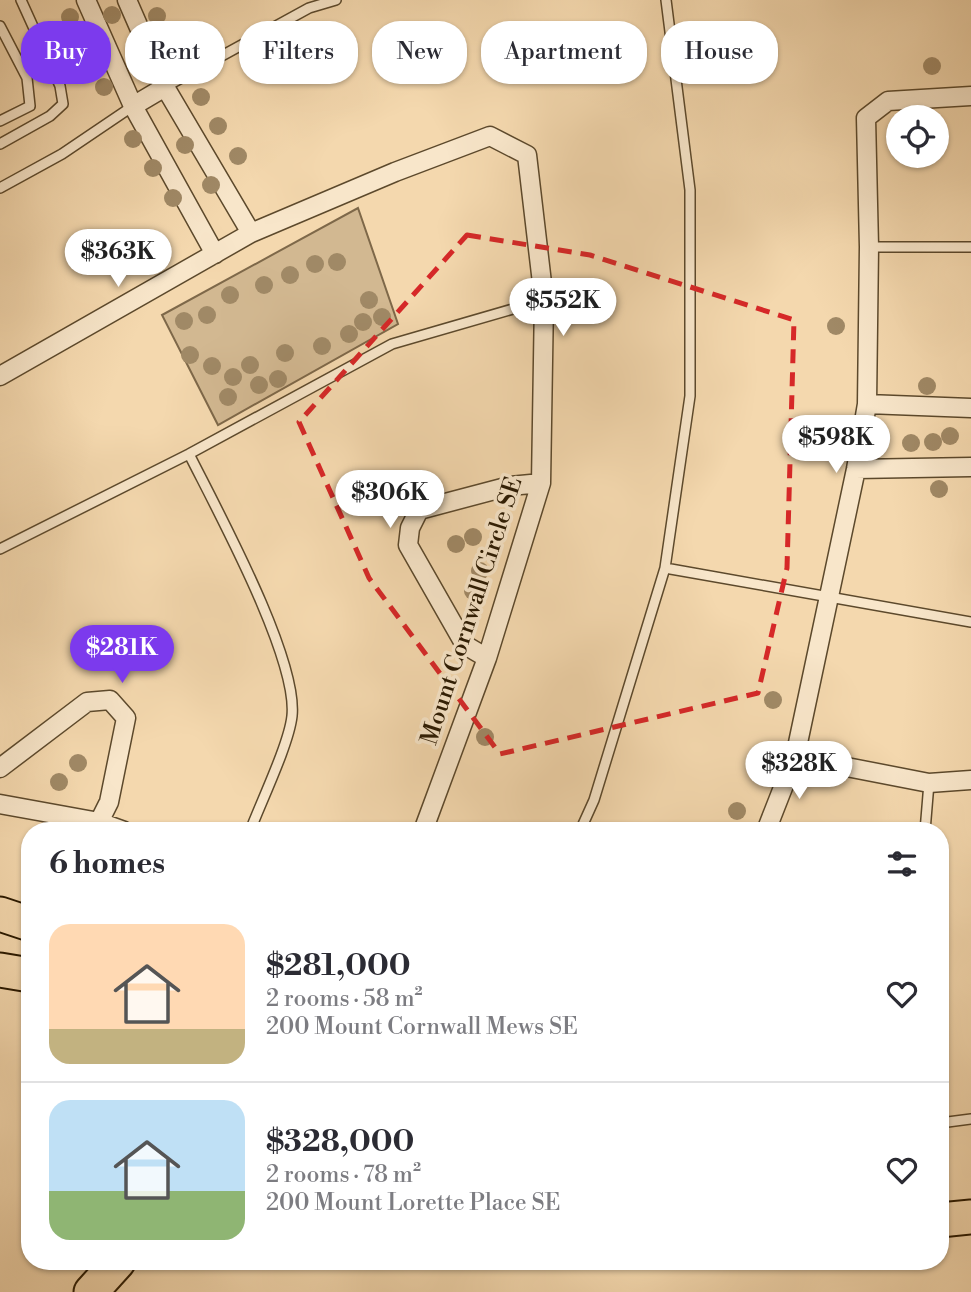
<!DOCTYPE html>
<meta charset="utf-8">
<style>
:root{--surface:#fff;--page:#f2f2f3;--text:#2b2b33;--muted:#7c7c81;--line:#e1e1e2;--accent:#7c3aed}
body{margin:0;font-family:"Libre Bodoni",serif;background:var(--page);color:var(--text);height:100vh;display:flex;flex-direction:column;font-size:26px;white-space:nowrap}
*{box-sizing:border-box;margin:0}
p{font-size:23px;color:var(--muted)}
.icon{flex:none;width:38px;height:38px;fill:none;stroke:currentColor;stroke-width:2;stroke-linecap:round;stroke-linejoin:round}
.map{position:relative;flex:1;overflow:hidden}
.drawer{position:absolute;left:21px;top:822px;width:928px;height:448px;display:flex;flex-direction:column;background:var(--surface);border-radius:28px;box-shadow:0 2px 5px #0004}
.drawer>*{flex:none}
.top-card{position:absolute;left:21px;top:21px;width:929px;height:63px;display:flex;gap:14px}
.fabs{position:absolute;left:886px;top:105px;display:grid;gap:14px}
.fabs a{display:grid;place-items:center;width:63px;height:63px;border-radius:50%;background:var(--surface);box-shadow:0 2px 5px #0004;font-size:35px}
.price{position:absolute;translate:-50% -60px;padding:0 16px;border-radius:24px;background:#fff;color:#222;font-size:23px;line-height:46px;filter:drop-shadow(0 2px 4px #0008)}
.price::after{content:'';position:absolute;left:50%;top:42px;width:21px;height:16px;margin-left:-10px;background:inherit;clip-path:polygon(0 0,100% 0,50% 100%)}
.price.active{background:var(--accent);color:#fff}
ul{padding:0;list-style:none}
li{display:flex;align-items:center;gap:21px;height:175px;padding:0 28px}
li+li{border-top:2px solid var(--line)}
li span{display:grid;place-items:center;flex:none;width:196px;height:140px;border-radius:21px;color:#555}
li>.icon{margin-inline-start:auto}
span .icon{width:84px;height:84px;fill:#fffc;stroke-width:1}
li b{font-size:30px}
h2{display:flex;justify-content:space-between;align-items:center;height:84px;padding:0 28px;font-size:30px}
.tag{padding:0 24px;border-radius:28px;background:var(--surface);box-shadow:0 2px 5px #0004;font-size:24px;line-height:63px}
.tag.active{background:var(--accent);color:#fff}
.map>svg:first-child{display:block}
.green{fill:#d2b891;stroke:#7e6849;stroke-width:2}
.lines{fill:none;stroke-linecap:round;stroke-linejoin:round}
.lane-casing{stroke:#5c492c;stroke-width:12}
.street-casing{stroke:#5c492c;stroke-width:21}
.highway-casing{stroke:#2a1901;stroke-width:37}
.lane{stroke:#f8e6ca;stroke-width:9}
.street{stroke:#f8e6ca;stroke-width:18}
.highway{stroke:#f4d8ae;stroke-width:33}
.tree{fill:#a08966}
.marked{fill:none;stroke:#d62828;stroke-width:5;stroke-dasharray:14 9;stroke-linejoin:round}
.labels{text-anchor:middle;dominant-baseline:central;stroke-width:7;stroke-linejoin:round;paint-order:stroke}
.street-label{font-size:24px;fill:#2a1901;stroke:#f8e6ca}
</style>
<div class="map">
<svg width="971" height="1292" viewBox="0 0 971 1292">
<rect width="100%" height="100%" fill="#f4d8ae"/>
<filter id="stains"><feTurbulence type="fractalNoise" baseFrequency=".00286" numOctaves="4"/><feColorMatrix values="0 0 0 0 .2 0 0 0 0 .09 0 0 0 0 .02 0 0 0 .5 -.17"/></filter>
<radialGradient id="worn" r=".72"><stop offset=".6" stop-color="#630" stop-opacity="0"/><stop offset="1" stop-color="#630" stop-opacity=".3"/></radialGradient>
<path class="green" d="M358,208L398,324L218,425L162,315Z"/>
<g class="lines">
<g class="lane-casing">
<path id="lane" d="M0,26L27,78L30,106L0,121
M165,87L309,8L336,0
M0,144L50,116L63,104L60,86L21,0
M0,188L62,154L133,106
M869,247H971
M189,454C217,510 298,658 292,716C289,744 261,802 250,831
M0,549L189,454L392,344L544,300
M665,568L971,622
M580,831L594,800L665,568L690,396V190L666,0
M925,831L929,783
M940,1123L971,1119"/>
</g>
<g class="street-casing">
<path id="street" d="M86,0L133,106L215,254
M127,0L165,87L251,233
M971,96L888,101L866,118L869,247L867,404L856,469L795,757L929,783L971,780
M133,106L165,87
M0,376L251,233L395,172L490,136L527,155L544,300L541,483L487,658L423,831
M867,404L971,408
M856,469L971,467
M487,658L465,645L408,545L410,528L419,510L510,486L541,483
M0,768L87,702L110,700L126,718L109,802L99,822
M0,804L99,822L124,831
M766,831L795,757"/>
</g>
<g class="highway-casing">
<path id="highway" d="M0,914L30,924
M0,970L30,975
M940,1220L971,1217
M91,1292L118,1262"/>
</g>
<use href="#lane" class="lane"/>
<use href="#street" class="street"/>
<use href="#highway" class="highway"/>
</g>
<g class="tree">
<circle cx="112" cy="15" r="9"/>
<circle cx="157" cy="16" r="9"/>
<circle cx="70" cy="17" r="9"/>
<circle cx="172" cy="49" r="9"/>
<circle cx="85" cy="51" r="9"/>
<circle cx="932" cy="66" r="9"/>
<circle cx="104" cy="87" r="9"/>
<circle cx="201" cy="97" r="9"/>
<circle cx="218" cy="126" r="9"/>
<circle cx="133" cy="139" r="9"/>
<circle cx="185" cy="145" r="9"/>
<circle cx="238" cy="156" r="9"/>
<circle cx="153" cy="168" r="9"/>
<circle cx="211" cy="185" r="9"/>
<circle cx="173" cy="198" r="9"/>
<circle cx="337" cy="262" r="9"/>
<circle cx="315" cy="264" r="9"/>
<circle cx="290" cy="275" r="9"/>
<circle cx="264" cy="285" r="9"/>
<circle cx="230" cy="295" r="9"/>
<circle cx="369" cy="300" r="9"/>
<circle cx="207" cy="315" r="9"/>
<circle cx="382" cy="317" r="9"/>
<circle cx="184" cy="321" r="9"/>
<circle cx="363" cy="322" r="9"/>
<circle cx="836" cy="326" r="9"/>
<circle cx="349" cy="334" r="9"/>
<circle cx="322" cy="346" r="9"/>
<circle cx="285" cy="353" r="9"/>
<circle cx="190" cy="355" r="9"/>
<circle cx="250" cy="365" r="9"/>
<circle cx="212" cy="366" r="9"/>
<circle cx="233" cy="377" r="9"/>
<circle cx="278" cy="379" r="9"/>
<circle cx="259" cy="385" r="9"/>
<circle cx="927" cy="386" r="9"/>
<circle cx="228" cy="397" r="9"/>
<circle cx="950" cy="436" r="9"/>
<circle cx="933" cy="442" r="9"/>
<circle cx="911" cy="443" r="9"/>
<circle cx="939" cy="489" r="9"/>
<circle cx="473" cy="537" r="9"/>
<circle cx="456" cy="544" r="9"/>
<circle cx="480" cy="571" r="9"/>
<circle cx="473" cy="591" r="9"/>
<circle cx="773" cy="700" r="9"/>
<circle cx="485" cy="737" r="9"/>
<circle cx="78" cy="763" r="9"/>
<circle cx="59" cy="782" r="9"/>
<circle cx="737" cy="811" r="9"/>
</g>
<path class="marked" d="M467,235L590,255L794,320L787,568L758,693L500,754L369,578L299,422Z"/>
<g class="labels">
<g class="street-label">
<text transform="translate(472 611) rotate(-72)">Mount Cornwall Circle SE</text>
</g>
</g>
<rect width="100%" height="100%" filter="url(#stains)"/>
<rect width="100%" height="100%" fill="url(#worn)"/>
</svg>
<div class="fabs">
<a><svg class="icon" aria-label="locate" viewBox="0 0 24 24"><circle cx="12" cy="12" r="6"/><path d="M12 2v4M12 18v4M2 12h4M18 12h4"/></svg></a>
</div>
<b class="price" style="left:118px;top:289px">$363K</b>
<b class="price" style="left:563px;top:338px">$552K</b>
<b class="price" style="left:836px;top:475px">$598K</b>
<b class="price" style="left:390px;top:530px">$306K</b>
<b class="price active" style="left:122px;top:685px">$281K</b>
<b class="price" style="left:799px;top:801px">$328K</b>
<div class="top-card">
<a class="tag active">Buy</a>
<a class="tag">Rent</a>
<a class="tag">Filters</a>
<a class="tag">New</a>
<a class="tag">Apartment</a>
<a class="tag">House</a>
</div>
<section class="drawer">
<h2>6 homes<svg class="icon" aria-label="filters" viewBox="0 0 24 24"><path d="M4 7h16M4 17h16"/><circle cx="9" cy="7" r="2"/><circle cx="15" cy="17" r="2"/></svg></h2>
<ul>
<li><span style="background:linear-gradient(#ffd9b3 75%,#c2b280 0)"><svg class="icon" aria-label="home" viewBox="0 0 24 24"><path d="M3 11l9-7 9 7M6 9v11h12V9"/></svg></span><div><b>$281,000</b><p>2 rooms · 58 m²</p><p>200 Mount Cornwall Mews SE</p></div><svg class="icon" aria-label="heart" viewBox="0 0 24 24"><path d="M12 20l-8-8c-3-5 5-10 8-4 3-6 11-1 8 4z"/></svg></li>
<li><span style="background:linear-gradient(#bfe0f5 65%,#8fb573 0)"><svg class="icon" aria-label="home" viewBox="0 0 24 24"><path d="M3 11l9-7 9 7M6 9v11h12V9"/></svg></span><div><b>$328,000</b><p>2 rooms · 78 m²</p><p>200 Mount Lorette Place SE</p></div><svg class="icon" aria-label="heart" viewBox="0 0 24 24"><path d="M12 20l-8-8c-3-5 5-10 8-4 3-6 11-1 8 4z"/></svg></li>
</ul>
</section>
</div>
